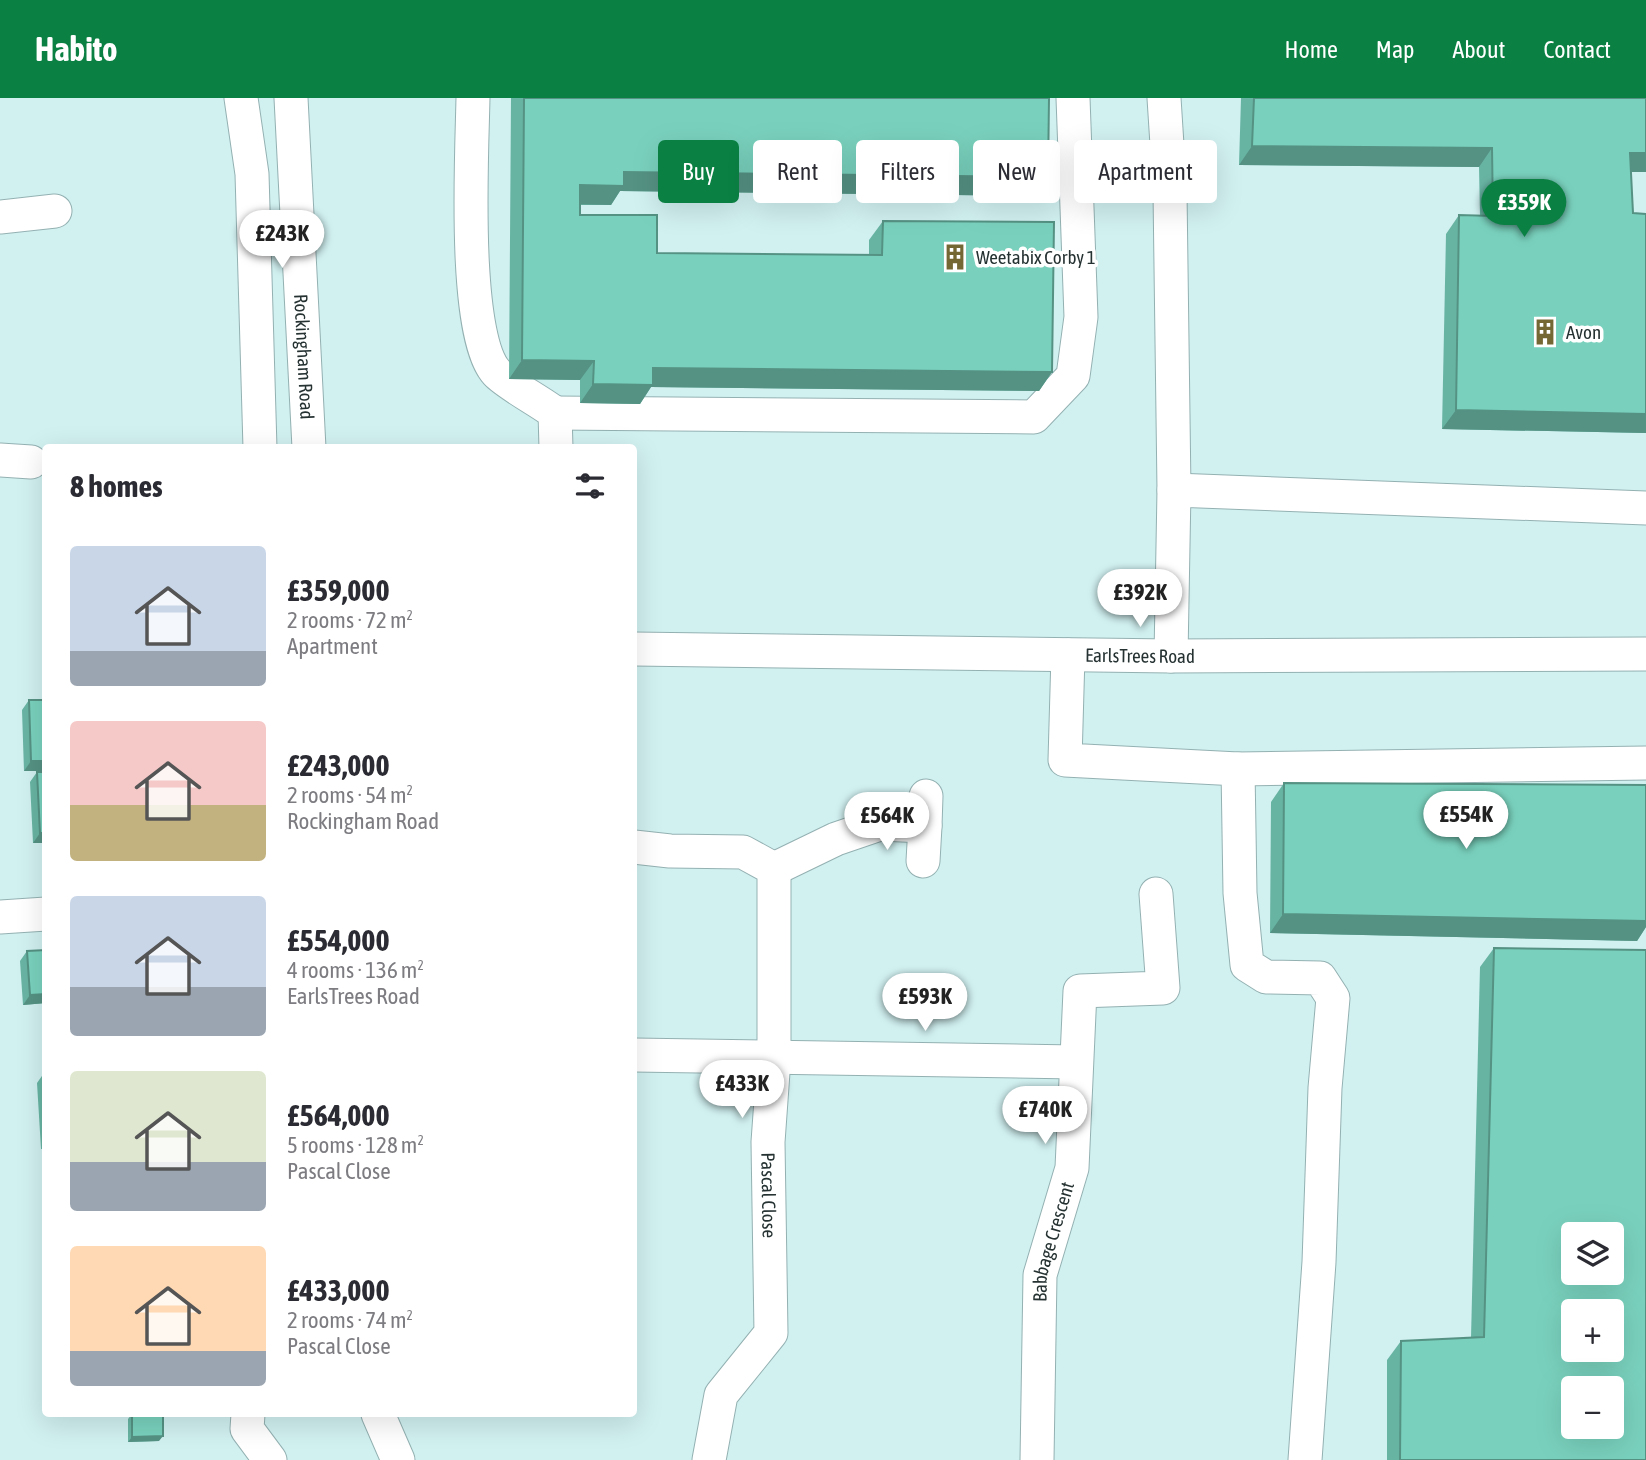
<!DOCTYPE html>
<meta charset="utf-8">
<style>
:root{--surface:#fff;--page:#f7f7f7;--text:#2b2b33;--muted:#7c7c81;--accent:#0b8043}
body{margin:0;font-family:"Asap Condensed",sans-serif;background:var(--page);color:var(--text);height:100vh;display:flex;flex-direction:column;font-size:26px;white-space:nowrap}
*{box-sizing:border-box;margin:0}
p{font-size:23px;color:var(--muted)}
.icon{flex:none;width:38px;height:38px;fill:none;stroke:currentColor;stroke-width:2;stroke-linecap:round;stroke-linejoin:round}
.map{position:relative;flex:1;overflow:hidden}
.side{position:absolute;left:42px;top:346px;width:595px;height:973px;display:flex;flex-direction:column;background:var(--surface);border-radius:7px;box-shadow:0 7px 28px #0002}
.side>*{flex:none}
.top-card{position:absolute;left:658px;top:42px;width:665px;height:63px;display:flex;gap:14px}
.controls{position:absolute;left:1561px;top:1124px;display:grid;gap:14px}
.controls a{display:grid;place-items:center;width:63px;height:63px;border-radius:7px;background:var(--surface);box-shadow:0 7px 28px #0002;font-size:35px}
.price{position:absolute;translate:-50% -60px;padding:0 16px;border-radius:24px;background:#fff;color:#222;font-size:23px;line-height:46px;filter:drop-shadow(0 2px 4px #0008)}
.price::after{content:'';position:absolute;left:50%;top:42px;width:21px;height:16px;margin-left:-10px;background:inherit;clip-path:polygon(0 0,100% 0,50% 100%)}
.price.on{background:var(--accent);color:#fff}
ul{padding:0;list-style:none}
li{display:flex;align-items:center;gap:21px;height:175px;padding:0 28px}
li span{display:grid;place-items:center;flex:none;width:196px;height:140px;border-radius:7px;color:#555}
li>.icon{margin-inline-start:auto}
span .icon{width:84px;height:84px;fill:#fffc;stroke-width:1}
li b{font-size:30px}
h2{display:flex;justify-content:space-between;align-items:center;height:84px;padding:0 28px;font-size:30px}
.chip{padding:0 24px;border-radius:7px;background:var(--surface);box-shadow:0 7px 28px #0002;font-size:24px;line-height:63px}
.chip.on{background:var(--accent);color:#fff}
header{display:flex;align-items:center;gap:42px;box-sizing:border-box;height:98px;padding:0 35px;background:var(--accent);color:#fff}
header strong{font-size:33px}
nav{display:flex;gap:38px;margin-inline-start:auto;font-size:24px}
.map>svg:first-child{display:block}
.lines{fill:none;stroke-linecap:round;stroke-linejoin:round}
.minor-casing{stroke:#94b1b2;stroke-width:35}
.minor{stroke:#fff;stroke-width:33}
.wall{fill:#68b4a3}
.shaded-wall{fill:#559284}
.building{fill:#79d1bd;stroke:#559284;stroke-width:2;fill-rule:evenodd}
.labels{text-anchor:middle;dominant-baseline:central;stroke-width:7;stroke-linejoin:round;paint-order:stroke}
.poi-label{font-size:19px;fill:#263232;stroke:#fff;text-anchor:start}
.street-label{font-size:19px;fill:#263232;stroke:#fff}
</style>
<header>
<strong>Habito</strong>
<nav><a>Home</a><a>Map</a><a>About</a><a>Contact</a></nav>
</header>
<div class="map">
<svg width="1646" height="1362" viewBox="0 0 1646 1362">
<rect width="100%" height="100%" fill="#d1f0f0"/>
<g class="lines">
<g class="minor-casing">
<g id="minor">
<path d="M241,0L252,76L260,350"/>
<path id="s1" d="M291,0L309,350"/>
<path d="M473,0C472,53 462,239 497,275C507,286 541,304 555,315L556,350"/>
<path d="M1164,0L1170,94L1174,392"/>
<path d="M0,119L55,113"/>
<path d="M555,315L1034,319L1073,278L1081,219L1073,0"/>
<path d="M0,362L31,364"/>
<path id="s2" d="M634,551L1171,558L1646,556"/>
<path d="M1068,557L1065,662L1238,671L1240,795L1247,867L1266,879L1320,880L1333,900L1325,990L1319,1164L1305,1362"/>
<path d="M1171,558L1174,392L1646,410"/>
<path d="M1238,671L1646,665"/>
<path id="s3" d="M634,749L670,753L743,754L774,771V960L768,1044L771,1235L721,1297L709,1362"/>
<path d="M923,763L925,728"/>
<path d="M774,771L836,741L880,726L925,728L926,698"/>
<path d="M0,819L46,816"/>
<path d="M634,957L1075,964"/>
<path d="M248,1316L247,1331L270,1362"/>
<path d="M378,1316L398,1362"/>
<path id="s4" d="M1037,1362L1040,1177L1072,1070L1080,893L1163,890L1156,796"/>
</g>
</g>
<use href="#minor" class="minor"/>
</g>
<path class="wall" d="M511,0H1049L1048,79L1035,98L620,93L611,107H580V117L657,155L869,157V142L883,123L1052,274L1039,293L651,289L640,306L580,305V282L509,281Z
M1241,0H1646V74H1631L1646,335L1442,331L1446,136L1459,117H1480L1479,69L1239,67Z
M29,602H46V673H24L22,612Z
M37,674L46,745H33L30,684Z
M1284,685L1646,687V829L1637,843L1270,835L1271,704Z
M1494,850L1646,1362H1387V1262L1401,1243L1471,1240L1480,869Z
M46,852V905L23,907L20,863L27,853Z
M44,975H46V1051H41L37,985Z
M132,1316L159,1343L128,1344V1321Z"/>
<path class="shaded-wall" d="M1252,48L1492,50L1479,69L1239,67Z
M1630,55H1646V74H1616Z
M624,74L1048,79L1035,98L620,93L611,107L567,106L580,87Z
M522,262L594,263L580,282L509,281Z
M653,270L1052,274L1039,293L651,289L640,306L580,305L593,286Z
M1456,312L1646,316V335L1442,331Z
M31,663H46V673H24Z
M40,735H46V745H33Z
M1283,816L1646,823V829L1637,843L1270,835Z
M46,896V905L23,907L30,897Z
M163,1338L159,1343L128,1344L132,1339Z"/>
<path class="building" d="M524,0H1049L1048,79L624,74V88L580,87V117H657V155L882,157L883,123L1054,124L1052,274L653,270V287L593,286L594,263L522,262Z
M1254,0H1646V55H1630L1633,115L1646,116V316L1456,312L1459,117L1493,118L1492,50L1252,48Z
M29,602H46V663H31Z
M37,674H46V735H40Z
M1284,685L1646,687V823L1283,816Z
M1494,850L1646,852V1362H1400L1401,1243L1484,1239ZM1573,1136H1612V1174H1573ZM1573,1213H1612V1251H1573ZM1573,1290H1612V1328H1573Z
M46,852V896L30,897L27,853Z
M44,975H46V998Z
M43,1013H46V1046H45Z
M132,1316H163V1338L132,1339Z"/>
<defs>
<g id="building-bare" transform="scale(2.1)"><path d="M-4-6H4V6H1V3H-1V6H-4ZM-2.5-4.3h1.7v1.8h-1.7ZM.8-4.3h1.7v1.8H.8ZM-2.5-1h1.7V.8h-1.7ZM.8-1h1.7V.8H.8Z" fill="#746734" stroke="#fff" stroke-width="2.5" paint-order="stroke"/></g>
</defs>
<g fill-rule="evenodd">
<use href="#building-bare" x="955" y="159"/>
<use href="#building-bare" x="1545" y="234"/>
</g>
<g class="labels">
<g class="poi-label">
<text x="976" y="159">Weetabix Corby 1</text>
<text x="1566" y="234">Avon</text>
</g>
<g class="street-label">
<text stroke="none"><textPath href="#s1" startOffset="259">Rockingham Road</textPath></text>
<text stroke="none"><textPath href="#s2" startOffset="506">EarlsTrees Road</textPath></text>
<text stroke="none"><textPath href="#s3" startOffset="471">Pascal Close</textPath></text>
<text stroke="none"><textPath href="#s4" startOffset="220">Babbage Crescent</textPath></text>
</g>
</g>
</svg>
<div class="controls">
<a><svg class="icon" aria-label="layers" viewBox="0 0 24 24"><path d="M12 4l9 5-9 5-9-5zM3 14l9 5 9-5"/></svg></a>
<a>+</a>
<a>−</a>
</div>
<b class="price on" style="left:1524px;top:141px">£359K</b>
<b class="price" style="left:282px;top:172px">£243K</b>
<b class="price" style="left:1140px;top:531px">£392K</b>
<b class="price" style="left:1466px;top:753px">£554K</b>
<b class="price" style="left:887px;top:754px">£564K</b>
<b class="price" style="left:925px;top:935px">£593K</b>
<b class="price" style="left:742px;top:1022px">£433K</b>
<b class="price" style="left:1045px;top:1048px">£740K</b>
<div class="top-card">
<a class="chip on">Buy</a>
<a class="chip">Rent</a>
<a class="chip">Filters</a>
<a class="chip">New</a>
<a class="chip">Apartment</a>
</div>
<section class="side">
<h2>8 homes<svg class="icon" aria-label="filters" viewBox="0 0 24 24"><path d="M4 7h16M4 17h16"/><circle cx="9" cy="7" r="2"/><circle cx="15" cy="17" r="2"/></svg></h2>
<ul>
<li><span style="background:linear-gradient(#c9d6e8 75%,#9aa5b1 0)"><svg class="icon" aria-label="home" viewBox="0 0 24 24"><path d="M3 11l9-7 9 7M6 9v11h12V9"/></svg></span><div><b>£359,000</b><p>2 rooms · 72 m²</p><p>Apartment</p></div></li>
<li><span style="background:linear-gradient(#f6c9c9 60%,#c2b280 0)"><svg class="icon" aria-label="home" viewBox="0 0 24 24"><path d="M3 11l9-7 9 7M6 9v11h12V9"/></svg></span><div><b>£243,000</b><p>2 rooms · 54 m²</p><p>Rockingham Road</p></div></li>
<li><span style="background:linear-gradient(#c9d6e8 65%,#9aa5b1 0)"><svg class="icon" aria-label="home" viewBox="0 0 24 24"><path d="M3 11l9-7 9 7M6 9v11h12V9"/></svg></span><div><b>£554,000</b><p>4 rooms · 136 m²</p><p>EarlsTrees Road</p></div></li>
<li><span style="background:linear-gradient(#dfe7d0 65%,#9aa5b1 0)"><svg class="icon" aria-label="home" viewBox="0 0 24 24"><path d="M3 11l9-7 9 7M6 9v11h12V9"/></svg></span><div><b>£564,000</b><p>5 rooms · 128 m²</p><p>Pascal Close</p></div></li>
<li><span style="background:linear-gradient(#ffd9b3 75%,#9aa5b1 0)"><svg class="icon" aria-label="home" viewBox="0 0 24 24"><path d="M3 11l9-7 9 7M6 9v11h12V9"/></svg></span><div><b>£433,000</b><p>2 rooms · 74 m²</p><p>Pascal Close</p></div></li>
</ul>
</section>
</div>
